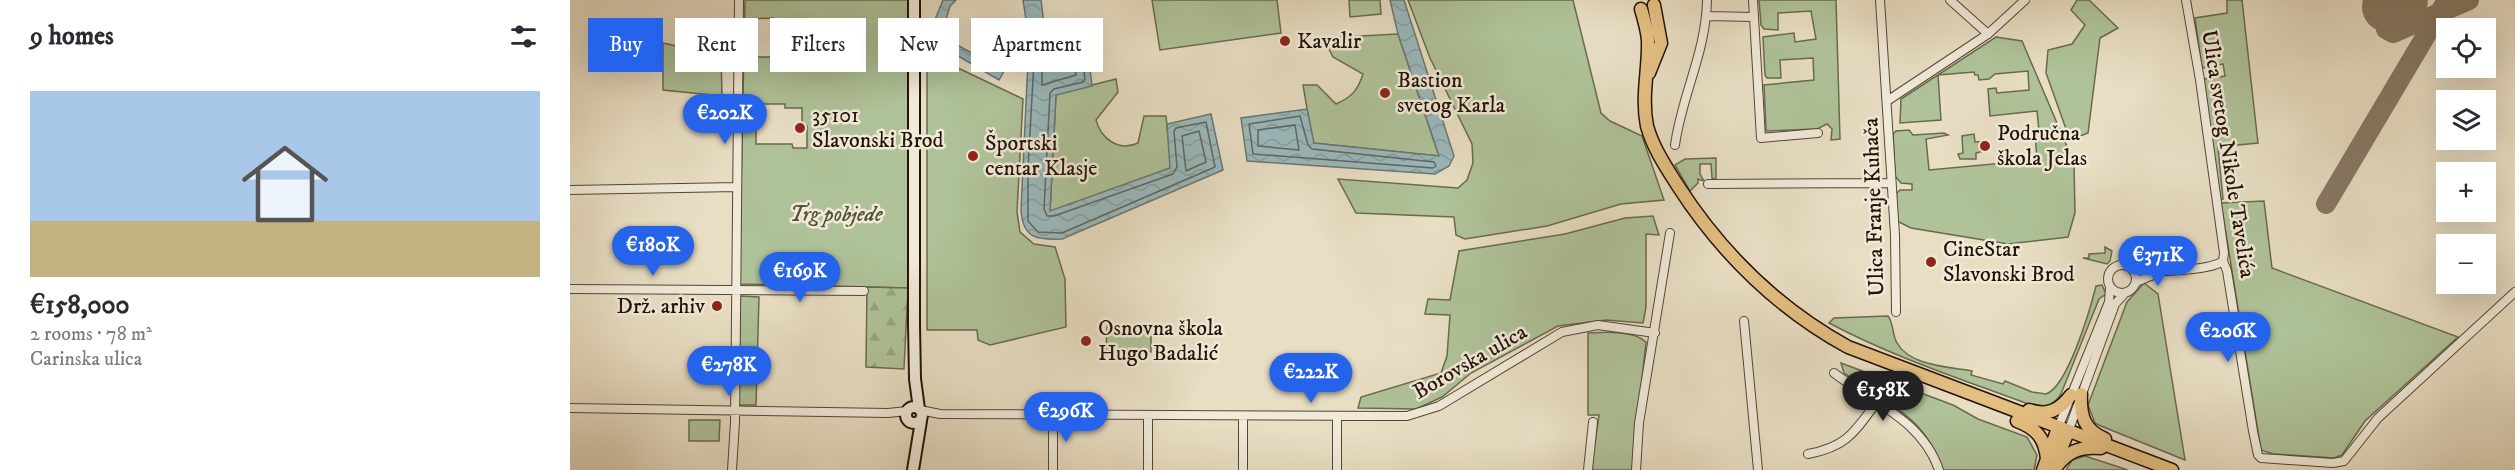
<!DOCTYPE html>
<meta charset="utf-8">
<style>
:root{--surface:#fff;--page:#f2f2f3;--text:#2b2b33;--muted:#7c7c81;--accent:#2563eb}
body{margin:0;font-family:"IM FELL DW Pica",serif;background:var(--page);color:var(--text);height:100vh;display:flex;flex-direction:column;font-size:22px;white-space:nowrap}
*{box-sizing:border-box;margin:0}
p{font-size:20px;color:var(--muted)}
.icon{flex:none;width:33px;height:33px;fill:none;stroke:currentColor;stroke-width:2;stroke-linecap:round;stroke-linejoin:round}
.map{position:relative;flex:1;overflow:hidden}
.details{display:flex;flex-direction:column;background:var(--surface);width:570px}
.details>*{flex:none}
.guide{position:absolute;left:18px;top:18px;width:570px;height:54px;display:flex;gap:12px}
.tools{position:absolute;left:1866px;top:18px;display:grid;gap:12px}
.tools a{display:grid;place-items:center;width:60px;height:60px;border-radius:0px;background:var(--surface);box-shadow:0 6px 24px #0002;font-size:30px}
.price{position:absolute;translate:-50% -51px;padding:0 14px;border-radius:21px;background:var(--accent);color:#fff;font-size:20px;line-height:39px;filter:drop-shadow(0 2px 3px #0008)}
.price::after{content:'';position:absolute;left:50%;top:36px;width:18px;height:14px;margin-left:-9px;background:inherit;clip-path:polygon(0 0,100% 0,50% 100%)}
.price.selected{background:#222;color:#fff}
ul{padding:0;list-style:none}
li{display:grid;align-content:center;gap:12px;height:318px;padding:0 30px}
li span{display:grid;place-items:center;height:186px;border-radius:0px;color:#555}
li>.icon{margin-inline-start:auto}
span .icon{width:108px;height:108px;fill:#fffc;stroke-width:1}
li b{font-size:26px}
h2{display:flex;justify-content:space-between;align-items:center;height:72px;padding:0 30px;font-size:26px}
.pill{padding:0 21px;border-radius:0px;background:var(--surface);box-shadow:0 6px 24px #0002;font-size:21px;line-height:54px}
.pill.selected{background:var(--accent);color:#fff}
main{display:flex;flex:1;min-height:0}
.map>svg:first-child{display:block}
.green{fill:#afc299;stroke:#6a6a50;stroke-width:1.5;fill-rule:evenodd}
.forest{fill:url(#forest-firs);stroke:#6a6a50;stroke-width:1.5}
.water{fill:url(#water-waves);stroke:#6b7774;stroke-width:1.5}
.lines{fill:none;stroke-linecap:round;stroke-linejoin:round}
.shore{stroke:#5f6662;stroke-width:1.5}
.taxiway{stroke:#867865;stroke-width:20}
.runway{stroke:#867865;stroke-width:50}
.street-casing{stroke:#554536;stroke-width:10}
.secondary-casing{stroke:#241206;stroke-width:14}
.primary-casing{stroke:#241206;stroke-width:15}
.street{stroke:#f0ead9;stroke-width:8}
.secondary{stroke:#f0ead9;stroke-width:10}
.primary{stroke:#e4bf82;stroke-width:12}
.poi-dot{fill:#8f2418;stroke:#f0ead9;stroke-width:2}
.labels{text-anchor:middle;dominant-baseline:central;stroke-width:5;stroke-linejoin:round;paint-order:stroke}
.poi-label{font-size:22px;fill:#241206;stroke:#f0ead9;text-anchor:start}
.street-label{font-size:22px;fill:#241206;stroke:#f0ead9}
.park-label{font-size:22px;font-style:italic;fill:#555039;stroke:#f0ead9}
</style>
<main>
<section class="details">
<h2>9 homes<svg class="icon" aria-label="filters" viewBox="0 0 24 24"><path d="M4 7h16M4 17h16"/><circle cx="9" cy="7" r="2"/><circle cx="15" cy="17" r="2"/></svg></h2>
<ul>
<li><span style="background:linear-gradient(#a9c7e8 70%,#c2b280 0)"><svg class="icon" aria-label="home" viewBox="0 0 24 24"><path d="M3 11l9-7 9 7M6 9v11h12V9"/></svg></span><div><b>€158,000</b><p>2 rooms · 78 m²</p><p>Carinska ulica</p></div></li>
</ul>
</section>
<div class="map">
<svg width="1945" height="470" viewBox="0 0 1945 470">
<defs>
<pattern id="forest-firs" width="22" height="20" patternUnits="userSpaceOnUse" patternTransform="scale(1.5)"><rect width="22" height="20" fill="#afc299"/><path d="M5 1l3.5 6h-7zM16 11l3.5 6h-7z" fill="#96a682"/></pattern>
<pattern id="water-waves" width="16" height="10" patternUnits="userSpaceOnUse" patternTransform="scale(1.5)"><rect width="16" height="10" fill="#9ababd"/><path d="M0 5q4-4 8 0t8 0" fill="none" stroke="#859fa1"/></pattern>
</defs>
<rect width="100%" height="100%" fill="#e8dec4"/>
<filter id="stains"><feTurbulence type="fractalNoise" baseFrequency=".00333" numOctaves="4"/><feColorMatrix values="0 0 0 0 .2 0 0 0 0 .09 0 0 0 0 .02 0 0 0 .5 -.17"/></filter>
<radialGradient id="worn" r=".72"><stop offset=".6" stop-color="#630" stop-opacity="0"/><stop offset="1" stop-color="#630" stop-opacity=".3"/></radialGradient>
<path class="green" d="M175,0H339L338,288L169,284ZM204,18L205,57H178L177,19ZM186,104H215V108H232V125L237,126V148H223L222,144H186Z
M582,0H707L711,33L590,50Z
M779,0H810L811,14L780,17Z
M838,0H1003L1031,113L1040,121L1072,136L1094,200L1051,204L977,226L895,239L886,235L884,217L786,213L768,179L888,188L897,180L903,163L902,144L860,58Z
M1189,0H1266L1270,139L1261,140L1262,129L1257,124L1247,129L1196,131L1194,85L1244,80L1243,58L1210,60L1211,78H1197L1195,75L1193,37L1224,33L1225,42L1246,39L1241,11L1208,13V30L1194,29L1191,25Z
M1507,0H1519L1548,28L1530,38L1518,133L1500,140L1476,73L1478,50L1502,44L1515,25L1501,10Z
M1657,0H1672L1688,143L1648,147L1653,199H1649L1634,79L1655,76L1653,64L1632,68L1625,18L1657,13Z
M828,34L869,156L743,143L733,85H747L766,104C782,97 788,90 793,74L763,57L753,38Z
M1426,37L1452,41L1504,163L1505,213L1498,237L1438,244L1341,228L1327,221L1326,194L1330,190H1342V184L1331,183L1325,176L1323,134L1326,131L1339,130L1343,135L1374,133L1378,135L1356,139L1359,170L1467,160L1465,132L1469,131L1467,111L1420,116L1418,89L1426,88L1427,93L1459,90L1458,71L1425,74L1419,79L1409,80L1408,75H1405L1404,72L1368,75L1371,120L1330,123L1331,99Z
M93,43L151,56L152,96L93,90Z
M357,60L386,67L453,99L447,212L450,232L464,244L485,247L495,279L496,327L420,345L408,340L407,330H357Z
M546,79L548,92L526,120C531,139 549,152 568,143L574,116H596L601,168L480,212L486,94Z
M1404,134L1405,142L1417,141L1418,150L1406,153V159H1390L1388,154L1393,153L1392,136Z
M1146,158V180L1142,178L1141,164H1130V174L1134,181L1128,179V183L1120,191L1105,165L1115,159Z
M1694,201L1702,268L1888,337L1795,421L1772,455L1764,458L1703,454L1691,450L1651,203Z
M1083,216L1089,235L1076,234V307L1073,323L1036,320L988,326L901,373L872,397L846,409L788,408L791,397L871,373L877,356L880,315L855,314L858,299L880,300L889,251L995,234L1055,218Z
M1591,241H1598L1599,262L1566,263L1555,251L1556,246L1561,245L1562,249L1591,247Z
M1535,247L1542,251L1540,261L1537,264L1513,258H1519V254L1535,253Z
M1574,283L1588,294L1615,460L1531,426L1525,423L1518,405L1557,302Z
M1532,285L1536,294L1529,299L1491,394C1485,404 1478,406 1466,407C1397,381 1325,358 1259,323L1264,318L1318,316C1324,324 1322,335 1327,343C1340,366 1379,367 1402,371L1401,375L1433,384L1435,381L1462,392L1476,394C1498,387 1521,306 1526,286Z
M170,296L189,297L186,405H169Z
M549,325L581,328V352L536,351L537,327Z
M1018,333C1034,332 1064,330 1076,342L1062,470H1021L1029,415H1018Z
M1271,363L1383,405L1408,419L1457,437L1467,455L1464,470H1372C1357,418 1316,402 1274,373Z
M119,420H150L149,441H119Z
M1515,456L1558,470H1496L1502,460Z"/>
<path class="forest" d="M297,287L338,288L334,369L296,367Z"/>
<path class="water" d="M373,0H386L380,6L374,26L382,42L434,71L429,80L376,49L362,27Z
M453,0H471L476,40L516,36L522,86L486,95L480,211L600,168L597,124L641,114L653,170L492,239C467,240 453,239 451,210L459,39Z
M820,0H834L884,156L879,166L865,174L677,161L671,118L737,109L744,143L869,156L828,34Z"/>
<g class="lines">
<path class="shore" d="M467,40L477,46L510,43L515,79L513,82L484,89L480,93L474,209L477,216H484L603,174L607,167L604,131L606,128L636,122L645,167L492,233L468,232L458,221V170L465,42Z
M503,51L506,75L472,85V54Z
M730,116L738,145L742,149L864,162L866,166L863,168L683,154L679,124Z
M725,125L729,150L688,146V130Z
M629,131L636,162L616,171L612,136Z"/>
<path class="taxiway" d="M1817,7L1813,14L1816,29L1823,33L1899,0
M1756,204L1877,0"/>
<path class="runway" d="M1817,7L1833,0"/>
<g class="street-casing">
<path id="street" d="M1183,0L1191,138L1248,133
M1310,0L1325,235L1326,312
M1380,0L1418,34L1455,0
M1616,0L1630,80L1654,253L1653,261L1657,271L1683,431L1688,455L1691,458L1763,463L1774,461L1808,418L1945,292
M1137,16L1184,17
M1317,101L1418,34
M1105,145C1112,94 1136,53 1137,0
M1138,184L1321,183
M0,190L167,187
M1538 279a14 14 0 1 1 28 0a14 14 0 1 1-28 0Z
M1562,269C1578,273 1640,271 1653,261
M1566,282L1588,273
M0,289L294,291
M1174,321L1188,470
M1264,373C1303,403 1352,420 1369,470
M0,408L318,413L337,411
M350,410L370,414L837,416L869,406L992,332L1028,325L1085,333
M483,415V470
M767,417V470
M1488,428L1539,302L1540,287
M1498,432L1545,304L1555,293
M1238,454C1276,447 1284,433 1306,403
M162,470L165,422L169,0
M578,470V416
M673,470V416
M1018,470L1023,422
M1066,470L1069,423L1100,233"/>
</g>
<g class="secondary-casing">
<path id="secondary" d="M344,0V325L345,379L349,409
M336 415a8 8 0 1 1 16 0a8 8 0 1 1-16 0Z
M343,470L351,421"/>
</g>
<g class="primary-casing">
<path id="primary" d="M1071,9C1074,19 1077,29 1078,40C1079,69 1071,96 1077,126C1083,148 1096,167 1108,186C1152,254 1207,308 1278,347L1602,470
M1079,73L1091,43L1084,5
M1511,394C1510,416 1514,430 1535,439
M1459,410C1477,416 1489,411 1501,395
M1447,421C1466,428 1475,438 1477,459
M1486,461L1498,432
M1473,470L1488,428
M1484,470C1496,452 1509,446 1531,448"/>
</g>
<use href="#street" class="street"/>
<use href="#secondary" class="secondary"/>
<use href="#primary" class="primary"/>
</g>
<g class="poi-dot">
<circle cx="715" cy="41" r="6"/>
<circle cx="815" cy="93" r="6"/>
<circle cx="230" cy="128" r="6"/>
<circle cx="1415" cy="146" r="6"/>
<circle cx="403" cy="156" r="6"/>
<circle cx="1361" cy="262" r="6"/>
<circle cx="147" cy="306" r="6"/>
<circle cx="516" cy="341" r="6"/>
</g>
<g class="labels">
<g class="poi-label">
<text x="727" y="41">Kavalir</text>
<text x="827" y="80">Bastion<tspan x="827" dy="25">svetog Karla</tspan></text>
<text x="242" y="115">35101<tspan x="242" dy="25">Slavonski Brod</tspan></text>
<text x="1427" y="133">Područna<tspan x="1427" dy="25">škola Jelas</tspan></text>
<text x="415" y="143">Športski<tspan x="415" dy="25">centar Klasje</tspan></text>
<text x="1373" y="249">CineStar<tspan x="1373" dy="25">Slavonski Brod</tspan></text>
<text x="135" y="306" text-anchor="end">Drž. arhiv</text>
<text x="528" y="328">Osnovna škola<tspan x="528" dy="25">Hugo Badalić</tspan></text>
</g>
<g class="street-label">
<text transform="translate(1658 154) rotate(81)">Ulica svetog Nikole Tavelića</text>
<text transform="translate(1304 207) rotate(-92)">Ulica Franje Kuhača</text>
<text transform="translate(900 362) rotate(-30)">Borovska ulica</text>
</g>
<g class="park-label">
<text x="266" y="214">Trg pobjede</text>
</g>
</g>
<rect width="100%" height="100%" filter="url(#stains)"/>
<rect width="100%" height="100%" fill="url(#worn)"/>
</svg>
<div class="tools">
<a><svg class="icon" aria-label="locate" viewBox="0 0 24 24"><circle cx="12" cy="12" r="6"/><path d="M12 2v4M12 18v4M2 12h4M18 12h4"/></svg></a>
<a><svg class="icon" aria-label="layers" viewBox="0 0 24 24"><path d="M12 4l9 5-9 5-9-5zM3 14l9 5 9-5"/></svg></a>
<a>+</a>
<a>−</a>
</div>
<b class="price" style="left:155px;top:145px">€202K</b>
<b class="price" style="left:83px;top:277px">€180K</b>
<b class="price" style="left:1588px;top:287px">€371K</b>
<b class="price" style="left:230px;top:303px">€169K</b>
<b class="price" style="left:1658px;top:363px">€206K</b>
<b class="price" style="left:159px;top:397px">€278K</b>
<b class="price" style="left:741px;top:404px">€222K</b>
<b class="price selected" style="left:1313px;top:422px">€158K</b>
<b class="price" style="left:496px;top:443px">€296K</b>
<div class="guide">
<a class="pill selected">Buy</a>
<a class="pill">Rent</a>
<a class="pill">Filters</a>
<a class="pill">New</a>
<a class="pill">Apartment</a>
</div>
</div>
</main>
